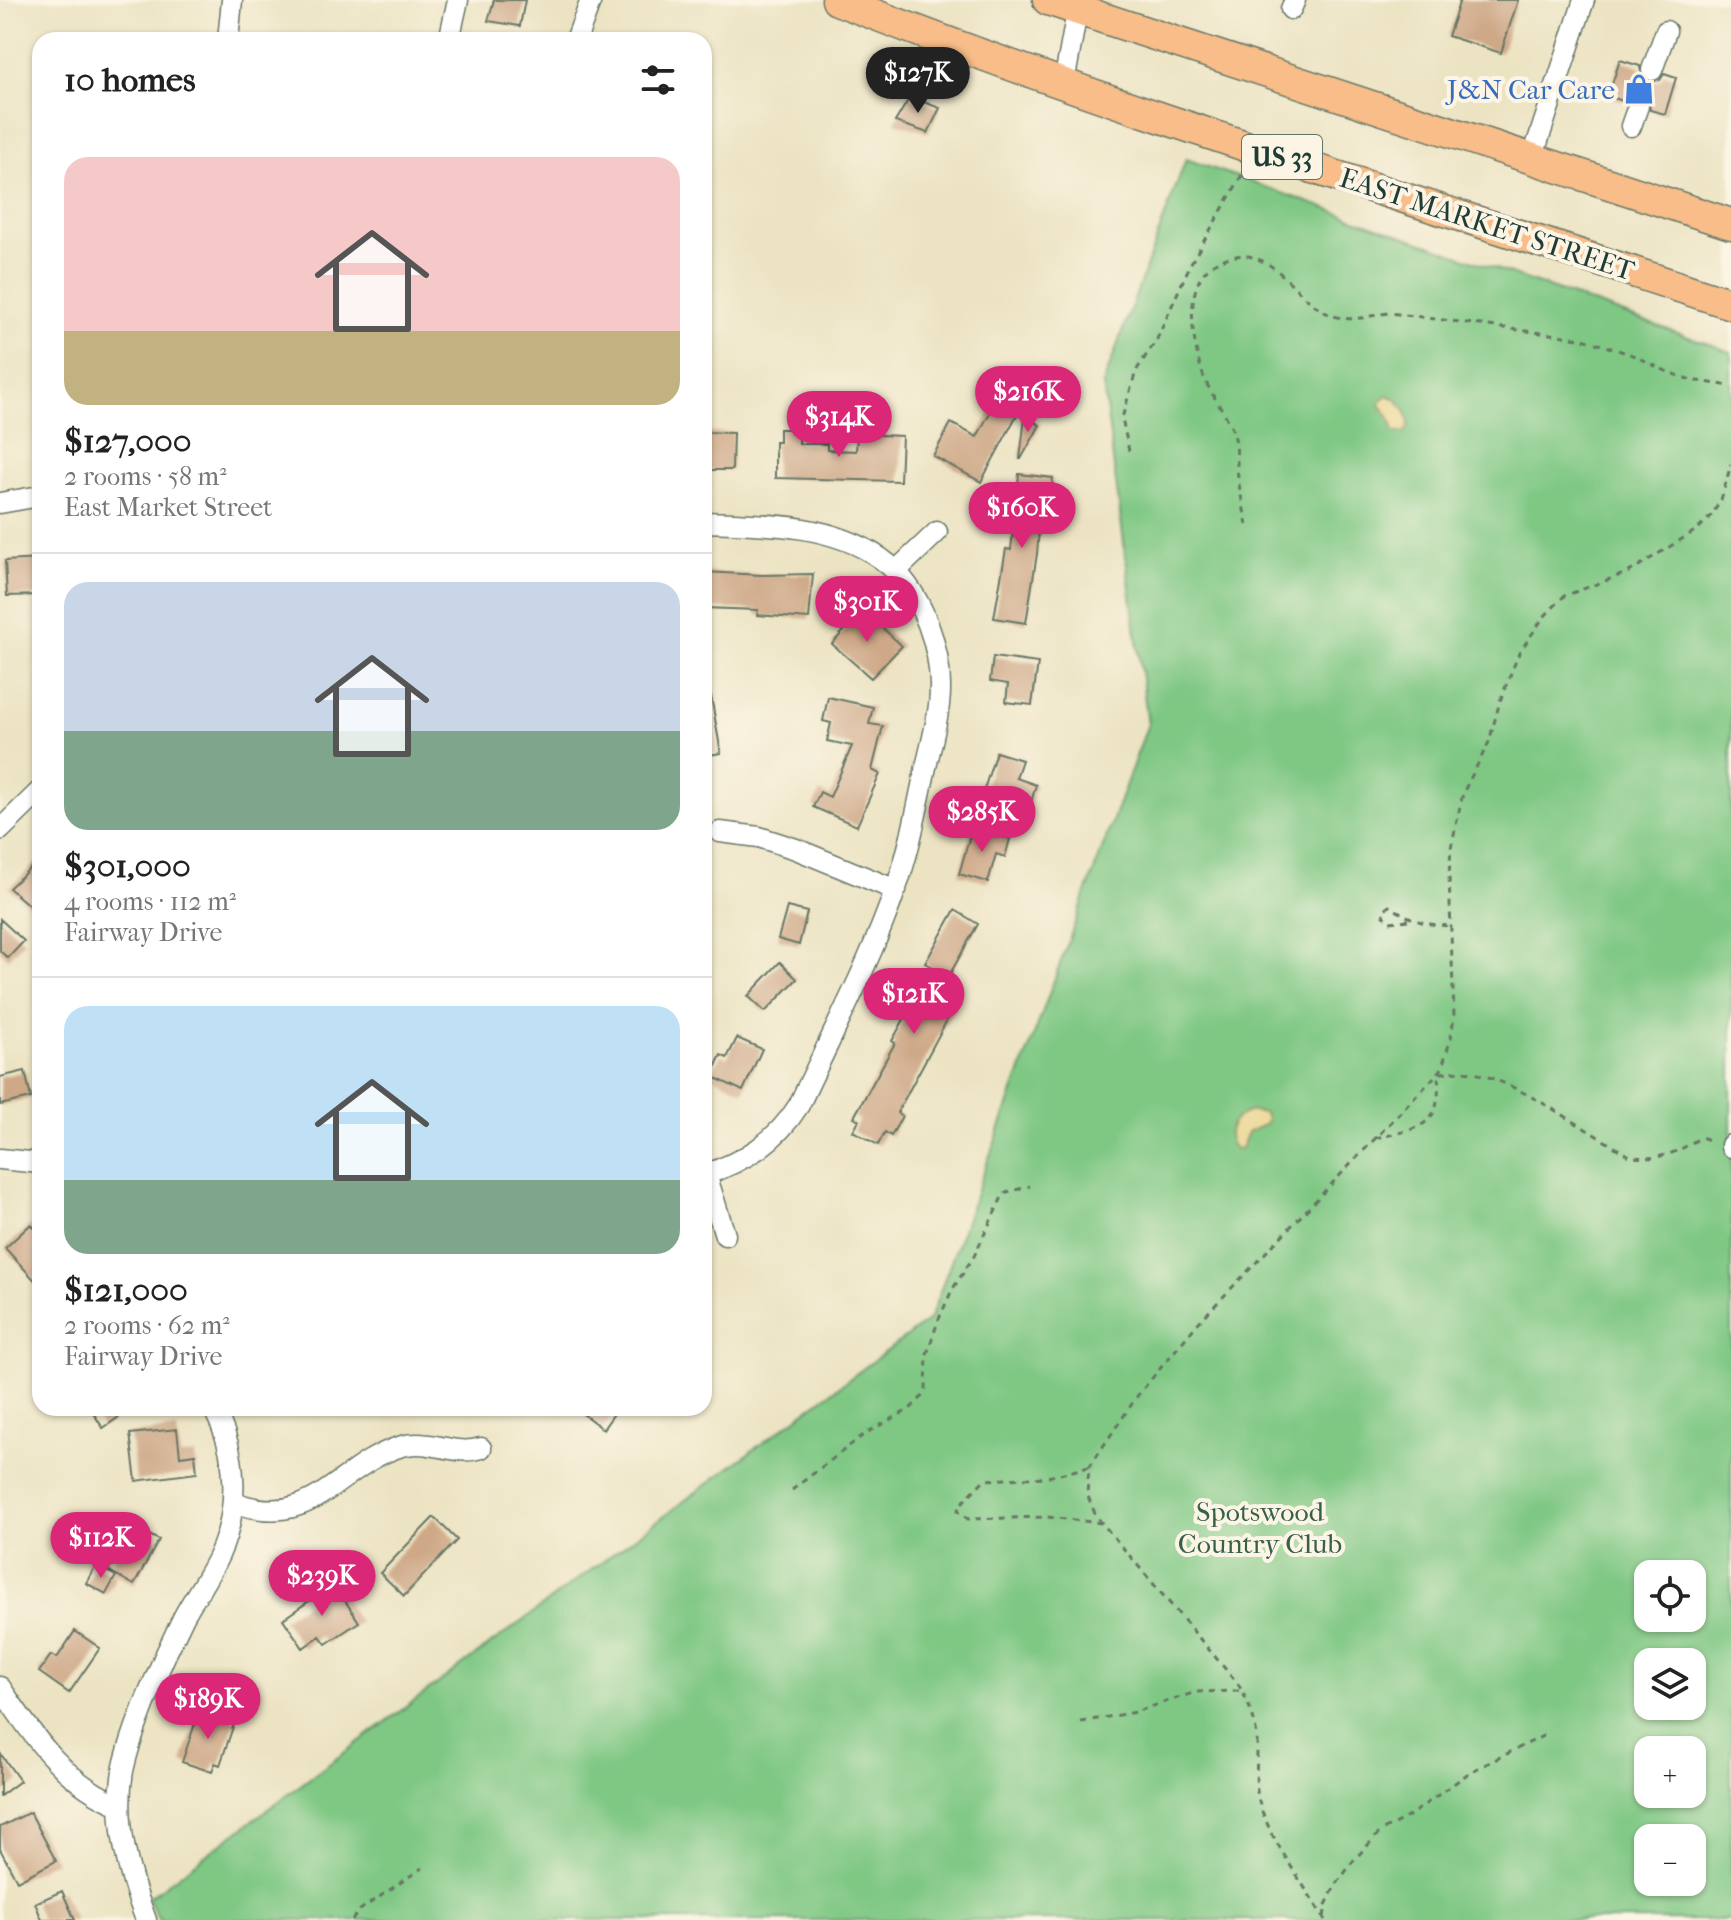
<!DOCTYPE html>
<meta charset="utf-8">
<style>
:root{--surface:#fff;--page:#f2f2f2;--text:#222;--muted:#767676;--line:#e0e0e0;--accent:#db2777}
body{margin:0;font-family:"IM FELL French Canon",serif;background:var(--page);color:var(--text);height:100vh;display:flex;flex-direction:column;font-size:30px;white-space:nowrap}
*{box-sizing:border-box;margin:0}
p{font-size:26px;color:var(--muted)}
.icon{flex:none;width:44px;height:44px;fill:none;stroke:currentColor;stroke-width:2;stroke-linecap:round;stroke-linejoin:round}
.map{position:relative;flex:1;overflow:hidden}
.panel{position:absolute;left:32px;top:32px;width:680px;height:1384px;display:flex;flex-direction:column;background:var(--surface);border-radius:24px;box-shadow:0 2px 6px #0004}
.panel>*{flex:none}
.fabs{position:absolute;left:1634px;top:1560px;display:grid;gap:16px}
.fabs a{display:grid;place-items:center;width:72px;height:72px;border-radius:16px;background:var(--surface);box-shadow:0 2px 6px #0004;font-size:40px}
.price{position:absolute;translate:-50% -68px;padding:0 18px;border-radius:28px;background:var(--accent);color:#fff;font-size:26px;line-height:52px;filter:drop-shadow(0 2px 4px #0008)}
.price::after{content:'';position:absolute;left:50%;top:48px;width:24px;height:18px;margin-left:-12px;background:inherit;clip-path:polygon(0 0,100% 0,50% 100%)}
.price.selected{background:#222;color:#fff}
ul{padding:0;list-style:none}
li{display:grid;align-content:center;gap:16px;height:424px;padding:0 32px}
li+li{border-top:2px solid var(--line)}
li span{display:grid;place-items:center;height:248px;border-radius:24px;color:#555}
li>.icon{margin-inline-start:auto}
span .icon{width:144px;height:144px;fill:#fffc;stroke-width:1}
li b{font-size:34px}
h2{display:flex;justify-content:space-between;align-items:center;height:96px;padding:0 32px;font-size:34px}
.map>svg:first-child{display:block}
.green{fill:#7fc884;stroke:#4f825c;stroke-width:2;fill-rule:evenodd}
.sand{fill:#eeda9e;stroke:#868c69;stroke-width:2}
.building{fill:#cea887}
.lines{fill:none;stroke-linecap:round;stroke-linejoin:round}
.minor-tunnel{stroke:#c3c2a6;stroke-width:20;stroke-dasharray:20 10;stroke-linecap:butt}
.minor-casing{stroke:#677766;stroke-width:23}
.highway-casing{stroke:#677766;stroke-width:33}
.path{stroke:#677766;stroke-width:3;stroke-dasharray:6 6;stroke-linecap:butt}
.minor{stroke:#fff;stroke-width:20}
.highway{stroke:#f8bd89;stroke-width:30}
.labels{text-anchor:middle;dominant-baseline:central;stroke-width:8;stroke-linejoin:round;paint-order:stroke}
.shield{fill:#fcf5e5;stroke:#617469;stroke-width:2}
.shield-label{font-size:26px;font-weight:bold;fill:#1f3d34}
.shop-label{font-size:28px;fill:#366cbe;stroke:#fcf5e5;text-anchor:end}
.street-label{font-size:28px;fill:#1f3d34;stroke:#fcf5e5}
.park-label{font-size:28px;fill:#376048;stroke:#fcf5e5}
</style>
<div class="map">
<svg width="1731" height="1920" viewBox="0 0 1731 1920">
<rect width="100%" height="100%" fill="#fcf5e5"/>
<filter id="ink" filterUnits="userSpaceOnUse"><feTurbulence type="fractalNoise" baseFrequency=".0125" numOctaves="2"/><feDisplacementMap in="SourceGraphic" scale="16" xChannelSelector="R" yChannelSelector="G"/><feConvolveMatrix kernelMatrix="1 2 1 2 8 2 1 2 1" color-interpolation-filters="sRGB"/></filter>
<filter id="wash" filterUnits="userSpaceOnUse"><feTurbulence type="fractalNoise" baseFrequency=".006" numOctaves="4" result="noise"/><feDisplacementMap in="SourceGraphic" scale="32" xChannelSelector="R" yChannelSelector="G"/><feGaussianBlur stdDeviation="1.8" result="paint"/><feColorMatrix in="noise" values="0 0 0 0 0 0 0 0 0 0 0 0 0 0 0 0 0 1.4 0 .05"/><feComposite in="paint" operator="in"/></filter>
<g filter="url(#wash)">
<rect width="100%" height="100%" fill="#ece3c2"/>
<path class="green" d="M1186,159L1731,352V1920H159L148,1898L930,1319L1148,724L1103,384ZM1648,1574H1692V1618H1648ZM1648,1662H1692V1706H1648ZM1648,1750H1692V1794H1648ZM1648,1838H1692V1882H1648Z"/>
<path class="sand" d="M1387,395C1401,399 1408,412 1409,426L1404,433L1394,432L1389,416L1380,405L1381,400Z
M1252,1111L1264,1113L1267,1118L1266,1124L1248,1132L1241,1148L1235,1149C1221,1132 1234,1115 1252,1111Z"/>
<g id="blocks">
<path class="building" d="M494,0H525L520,26L488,21Z
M1460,0H1518L1501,53L1448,36Z
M1620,60L1640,66L1642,78L1648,82L1660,80L1664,74L1676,78L1665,114L1650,110L1648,98L1642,94L1630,96L1626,102L1608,96Z
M910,97L940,108L928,133L895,122Z
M996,401L1018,413L981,482L933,456L951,423L977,437Z
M1025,417L1040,425L1021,459H1020Z
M779,429H799V444H827V450L856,451L857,434L902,436L900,481L775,478V442H779Z
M704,432L733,433L732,470H704Z
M1019,474L1053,478L1051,495L1042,494L1037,554L1026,623L994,618L1006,549L1011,550Z
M40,559V595L7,596L5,561Z
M704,572L762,575L813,574L809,619L757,615L758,610L704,608Z
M863,610L902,646L871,678L832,644Z
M993,657L1038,663L1032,705L1006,702L1008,684L990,681Z
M711,696L721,753L704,756V697Z
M828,697L873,707L869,724L883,726L872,770L880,774L857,826L813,807L820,792L830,797L852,746L827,741L831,723L823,721Z
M996,752L1022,760L1016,778L1036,785L1027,816L980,802Z
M972,828L1010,839L1005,857L996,854L988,882L959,874Z
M40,859V915L9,888Z
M787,907L807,912L799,945L778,939Z
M955,910L978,924L937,997L954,1007L897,1113L902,1116L891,1136L885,1132L878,1145L853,1131L859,1120L854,1117L895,1043L892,1041L933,967L925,963Z
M0,919L24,941L8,958L0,951Z
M780,962L797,979L765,1012L748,996Z
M737,1038L762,1049L743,1091L711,1076L721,1055L727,1058Z
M25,1071L31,1098L0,1105V1077Z
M31,1224L40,1234V1286L5,1248Z
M90,1408H132L103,1428Z
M575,1408H618L603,1429Z
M177,1429L180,1456L195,1454L197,1473L136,1481L130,1434Z
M434,1517L457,1540L404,1596L380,1573Z
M132,1526L159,1540L134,1585L108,1570Z
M96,1565L116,1576L106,1594L86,1583Z
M334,1584L359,1622L326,1644L320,1636L303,1648L283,1619Z
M75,1631L100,1648L69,1693L39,1672L51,1655L57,1658Z
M200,1709L235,1721L220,1765L215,1763L212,1772L182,1762Z
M0,1753L20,1781L0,1796Z
M30,1812L56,1861L17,1881L0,1849V1827Z
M62,1891L75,1920H42L35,1903Z"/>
</g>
</g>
<g filter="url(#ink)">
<use href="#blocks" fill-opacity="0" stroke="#677766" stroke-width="2"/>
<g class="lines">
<path class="minor-tunnel" d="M1638,106L1652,70"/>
<g class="minor-casing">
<path id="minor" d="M1291,9L1295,0
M228,40L232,0
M449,40L458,0
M576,40L591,0
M1652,70L1666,31
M1064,83L1079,1
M1631,126L1638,106
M1532,159L1584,0
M0,503L40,496
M704,522C763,524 830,523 880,558C923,588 945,655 939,705C936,729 929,753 924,776C916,814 909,852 896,888C870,963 832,1034 799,1105C776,1142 745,1161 704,1175
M896,571L937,532
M0,830L40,791
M720,832L759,837L796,849L896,890
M1731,1145V1147
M0,1159L40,1163
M706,1174L725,1235
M233,1502C316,1532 335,1466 402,1446C431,1438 454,1457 481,1448
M0,1687C32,1734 64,1784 120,1805
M146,1920C128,1873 114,1821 123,1771C132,1728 163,1658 183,1618C194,1597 209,1577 219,1555C240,1509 238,1452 213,1408"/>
</g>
<g class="highway-casing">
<path id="highway" d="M837,0C1130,115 1432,205 1731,304
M1048,0L1731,224"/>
</g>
<path class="path" d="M1129,451L1122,418L1136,371L1157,339L1191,263L1245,170
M1247,525C1244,509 1240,493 1238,477C1236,463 1238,448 1234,434C1227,413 1211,396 1203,375C1193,345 1182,286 1212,265C1222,258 1240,253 1252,257C1288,267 1305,312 1342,318C1359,321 1374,314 1390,313L1580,338L1630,354L1668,372L1691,380L1731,386
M1408,920L1390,922L1384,916L1383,910L1389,906C1415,921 1420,924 1451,926
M1375,1138C1422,1128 1442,1127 1438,1074C1450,1071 1463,1070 1475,1073C1523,1085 1586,1131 1630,1156C1658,1162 1678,1152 1701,1137L1712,1141
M1089,1467L1047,1477L984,1480L959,1506L958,1511L968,1519L1047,1517L1102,1523
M792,1490L866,1433L910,1409L922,1397L926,1389L927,1354L938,1321L952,1290L974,1256L1004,1193L1030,1186
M1081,1722L1135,1712L1196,1692L1243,1691
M1324,1917L1326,1905L1334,1888L1353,1861L1381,1831L1409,1816L1470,1772L1545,1735
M352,1920L360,1910L422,1868
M1325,1920C1306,1888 1270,1839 1260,1805C1254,1786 1257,1769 1257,1749C1258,1726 1250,1704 1238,1684L1096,1516L1087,1494L1089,1467L1138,1395L1199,1322L1441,1070L1451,1038L1454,1016L1449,876L1451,848L1463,793L1489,742L1500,701L1519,653L1543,618L1564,596L1629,572L1698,529L1711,516L1721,500L1731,464"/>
<use href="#minor" class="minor"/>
<use href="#highway" class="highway"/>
</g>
</g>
<defs>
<g id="shop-bare" transform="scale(2.4)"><path d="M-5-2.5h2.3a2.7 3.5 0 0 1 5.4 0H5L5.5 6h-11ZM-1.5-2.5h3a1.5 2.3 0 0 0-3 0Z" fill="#3f7fe0" stroke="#fcf5e5" stroke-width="2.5" paint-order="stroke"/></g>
</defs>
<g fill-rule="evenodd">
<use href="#shop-bare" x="1639" y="89"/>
</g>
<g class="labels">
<rect class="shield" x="1242" y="135" width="80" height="44" rx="6"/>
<g class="shield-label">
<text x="1282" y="157">US 33</text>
</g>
<g class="shop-label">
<text x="1615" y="89">J&amp;N Car Care</text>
</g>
<g class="street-label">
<text transform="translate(1487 224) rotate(18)">EAST MARKET STREET</text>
</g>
<g class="park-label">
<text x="1260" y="1511">Spotswood<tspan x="1260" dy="32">Country Club</tspan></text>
</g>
</g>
</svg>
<div class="fabs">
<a><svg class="icon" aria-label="locate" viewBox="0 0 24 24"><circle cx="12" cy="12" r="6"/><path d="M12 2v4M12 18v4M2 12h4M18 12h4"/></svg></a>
<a><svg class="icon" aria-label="layers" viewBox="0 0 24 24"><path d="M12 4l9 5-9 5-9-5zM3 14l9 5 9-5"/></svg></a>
<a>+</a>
<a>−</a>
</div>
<b class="price selected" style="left:918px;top:115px">$127K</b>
<b class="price" style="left:1028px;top:434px">$216K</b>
<b class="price" style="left:839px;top:459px">$314K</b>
<b class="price" style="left:1022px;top:550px">$160K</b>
<b class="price" style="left:867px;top:644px">$301K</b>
<b class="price" style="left:982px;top:854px">$285K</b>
<b class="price" style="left:914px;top:1036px">$121K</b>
<b class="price" style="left:101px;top:1580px">$112K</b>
<b class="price" style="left:322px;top:1618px">$239K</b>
<b class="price" style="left:208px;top:1741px">$189K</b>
<section class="panel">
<h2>10 homes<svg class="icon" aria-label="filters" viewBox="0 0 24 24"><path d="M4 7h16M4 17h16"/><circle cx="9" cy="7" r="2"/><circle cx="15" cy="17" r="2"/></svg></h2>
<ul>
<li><span style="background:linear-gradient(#f6c9c9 70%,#c2b280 0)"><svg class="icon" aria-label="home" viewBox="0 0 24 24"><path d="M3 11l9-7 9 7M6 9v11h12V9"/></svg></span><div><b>$127,000</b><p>2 rooms · 58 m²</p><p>East Market Street</p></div></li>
<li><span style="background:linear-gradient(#c9d6e8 60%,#7fa58c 0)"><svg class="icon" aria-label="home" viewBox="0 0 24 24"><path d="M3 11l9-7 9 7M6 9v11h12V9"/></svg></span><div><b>$301,000</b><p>4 rooms · 112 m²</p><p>Fairway Drive</p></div></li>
<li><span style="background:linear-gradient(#bfe0f5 70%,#7fa58c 0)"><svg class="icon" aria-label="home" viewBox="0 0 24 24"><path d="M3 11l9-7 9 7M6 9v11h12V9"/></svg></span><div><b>$121,000</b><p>2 rooms · 62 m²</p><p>Fairway Drive</p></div></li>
</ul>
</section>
</div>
